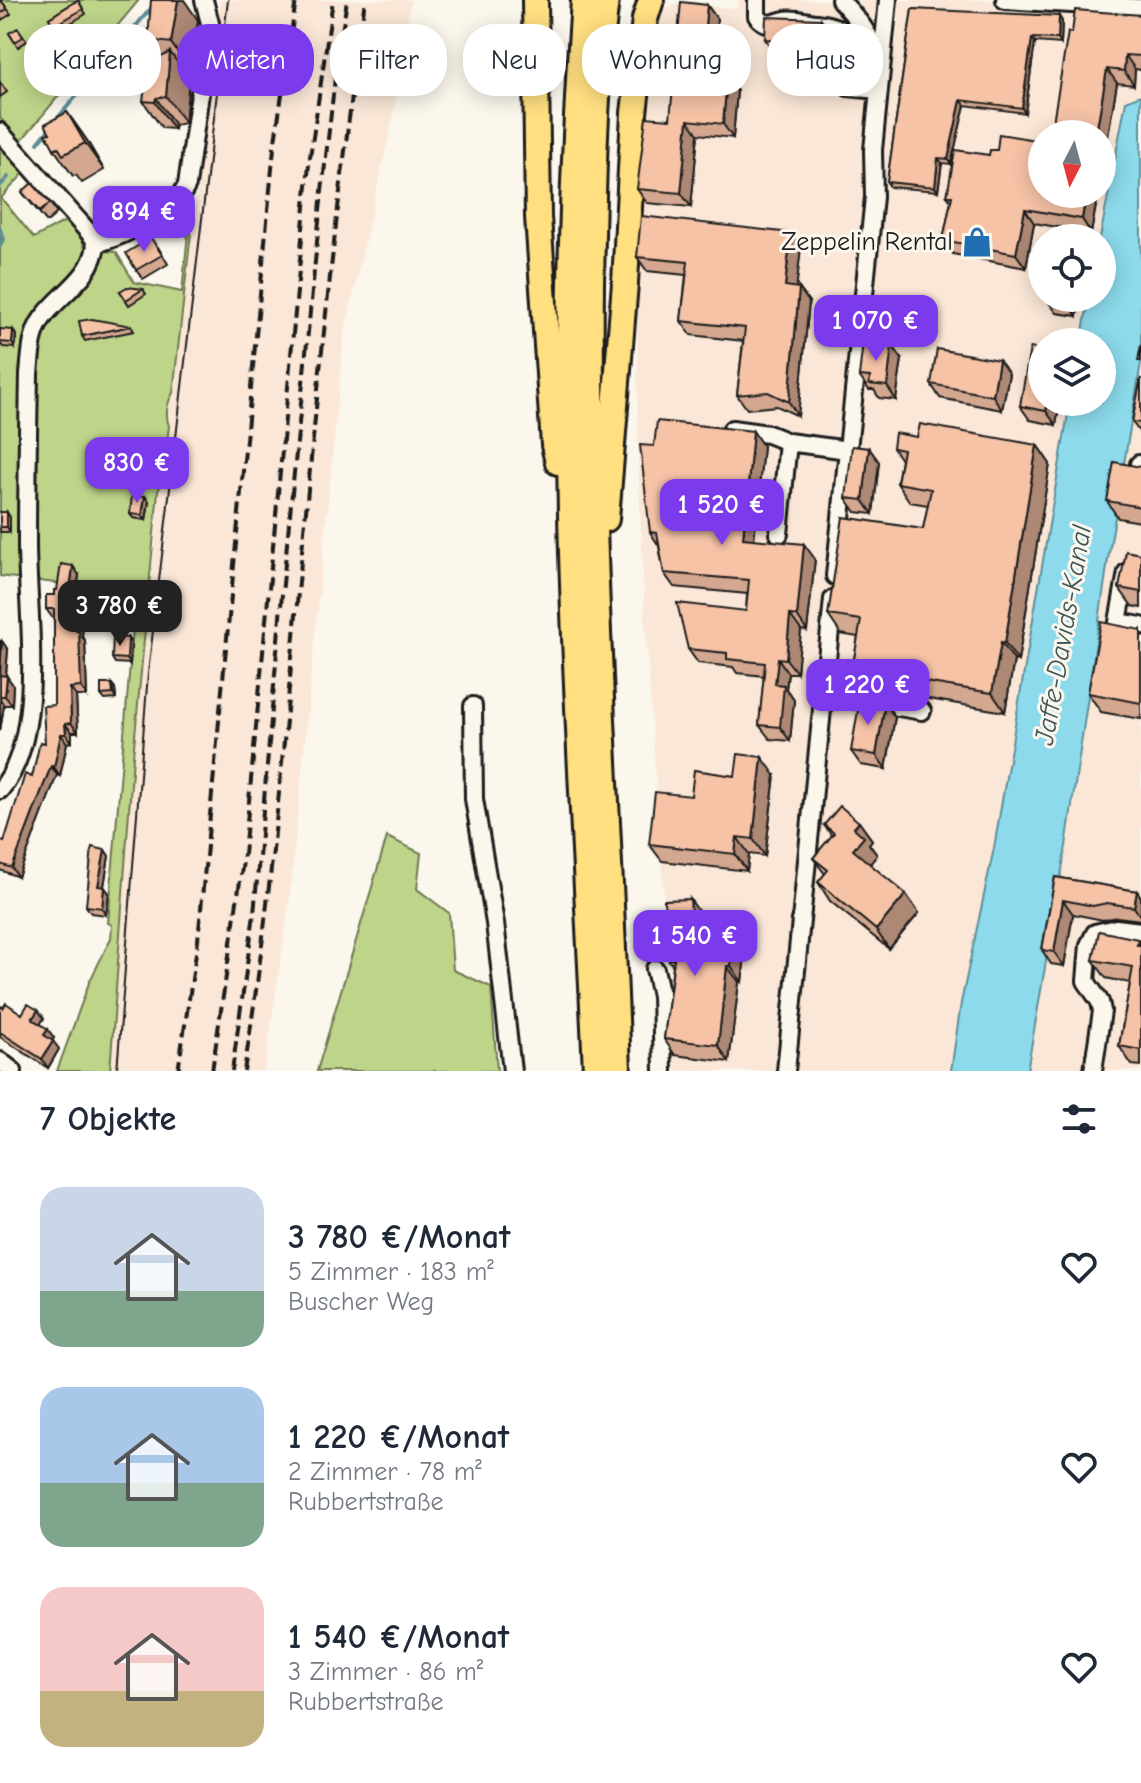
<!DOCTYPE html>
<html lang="de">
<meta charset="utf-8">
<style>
:root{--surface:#fff;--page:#f2f2f3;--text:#1f2937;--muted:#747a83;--accent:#7c3aed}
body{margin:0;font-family:"Comic Neue",sans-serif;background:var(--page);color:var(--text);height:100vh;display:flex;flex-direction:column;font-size:30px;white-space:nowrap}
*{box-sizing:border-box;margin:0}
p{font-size:26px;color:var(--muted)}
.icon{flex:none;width:44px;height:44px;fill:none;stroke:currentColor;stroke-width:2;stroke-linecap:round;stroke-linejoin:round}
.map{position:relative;height:1071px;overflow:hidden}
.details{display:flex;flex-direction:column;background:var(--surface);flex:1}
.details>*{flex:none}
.top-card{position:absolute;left:24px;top:24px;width:1094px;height:72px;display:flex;gap:16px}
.needle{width:52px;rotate:186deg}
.controls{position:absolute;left:1028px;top:120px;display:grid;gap:16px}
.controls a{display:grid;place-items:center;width:88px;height:88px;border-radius:50%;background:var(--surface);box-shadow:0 4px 20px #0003;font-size:40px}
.price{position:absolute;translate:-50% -68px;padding:0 18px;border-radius:16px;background:var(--accent);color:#fff;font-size:26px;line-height:52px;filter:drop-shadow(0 2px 4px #0008)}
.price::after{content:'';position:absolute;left:50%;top:48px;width:24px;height:18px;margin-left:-12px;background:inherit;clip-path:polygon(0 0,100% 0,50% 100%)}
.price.active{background:#222;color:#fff}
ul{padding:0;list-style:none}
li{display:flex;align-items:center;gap:24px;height:200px;padding:0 40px}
li span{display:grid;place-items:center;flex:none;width:224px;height:160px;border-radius:24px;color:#555}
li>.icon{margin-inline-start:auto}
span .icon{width:96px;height:96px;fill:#fffc;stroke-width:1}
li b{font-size:34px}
h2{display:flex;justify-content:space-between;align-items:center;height:96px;padding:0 40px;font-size:34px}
.pill{padding:0 28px;border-radius:32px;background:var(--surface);box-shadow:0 4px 20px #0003;font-size:28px;line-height:72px}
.pill.active{background:var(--accent);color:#fff}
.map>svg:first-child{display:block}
.built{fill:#fae7d7;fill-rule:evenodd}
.green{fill:#bed489;stroke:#6d7852;stroke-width:2}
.water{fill:#8cdaeb;stroke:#5f8e98;stroke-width:2}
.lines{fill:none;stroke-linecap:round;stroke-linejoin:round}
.stream{stroke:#5f8e98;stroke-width:4}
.minor-casing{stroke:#1c1c1c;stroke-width:22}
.highway-casing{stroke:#1c1c1c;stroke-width:30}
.minor{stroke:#fbf7ec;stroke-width:16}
.highway{stroke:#ffdf80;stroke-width:24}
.tram{stroke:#1c1c1c;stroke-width:2}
.rail{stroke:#1c1c1c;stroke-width:4;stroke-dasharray:12 6;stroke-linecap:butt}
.wall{fill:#d4a890;stroke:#1c1c1c;stroke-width:2}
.shaded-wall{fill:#ac8875;stroke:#1c1c1c;stroke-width:2}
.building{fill:#f6c3a7;stroke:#1c1c1c;stroke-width:2}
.labels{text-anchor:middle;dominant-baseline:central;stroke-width:6;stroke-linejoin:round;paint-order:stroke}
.poi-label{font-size:26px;fill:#1c1c1c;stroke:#fbf7ec;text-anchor:end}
.water-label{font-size:28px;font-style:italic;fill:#3e555a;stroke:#fbf7ec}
</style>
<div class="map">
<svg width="1141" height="1071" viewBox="0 0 1141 1071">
<rect width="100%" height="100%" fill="#fbf7ec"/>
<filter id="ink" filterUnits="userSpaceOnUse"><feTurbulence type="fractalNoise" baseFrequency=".0125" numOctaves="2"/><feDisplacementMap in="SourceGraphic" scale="16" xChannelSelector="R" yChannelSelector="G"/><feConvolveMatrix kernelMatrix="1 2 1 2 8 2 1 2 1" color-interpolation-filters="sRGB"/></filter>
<g filter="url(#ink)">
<path class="built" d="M220,0H411L393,117L344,335L289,904L264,1071H110L133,757L158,515L157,502L162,483L169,426L167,420L169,399L173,393Z
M739,0H1141V95L1126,102L1100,238H1042V298H1089L1081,342H1042V402H1070L994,848L961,1003L951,1071H668L670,983L645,622L638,456L637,273L646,104L656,20L666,8L677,3L737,9ZM1042,134H1102V194H1042Z
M1141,363V1071H1027L1066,846L1109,553Z"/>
<path class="green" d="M0,0H139L21,141L0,118Z
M0,143L25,172L1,198L34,238L71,218L86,249L116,252L134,282L182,292L189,223L192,224L173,393C167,402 165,416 169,426L162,483L158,491L133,757L110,1071H57L89,983L111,938L112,925L108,923L136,593L0,576Z
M387,837L421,853L417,889L449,913L453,970L491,987L497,1071H317Z"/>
<path class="water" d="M1141,95V363L1109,553L1066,846L1027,1071H951L961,1003L994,848L1070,402H1102V342H1081L1089,298H1102L1100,238L1126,101Z"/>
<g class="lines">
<path class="stream" d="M56,120L158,0
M38,143L51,127
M0,186L8,177
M0,229L3,239L0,246"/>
<g class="minor-casing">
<path id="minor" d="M757,0V16C767,28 772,23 785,20C794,18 807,22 816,23C862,28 853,50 848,87L878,90
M840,0C857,18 871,34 878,58
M1005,0L1141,8
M0,132L93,237L96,244
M96,244C124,236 175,212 187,185L210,23L204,0
M732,429L768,434L788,442L848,450
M1139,464H1141
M779,534L788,442
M1127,572L1118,622L1141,626
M835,576L874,197L873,150L888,0
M823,694L922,711
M473,706L474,799L495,923L512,1071
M0,790C47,737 27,613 27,545C27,488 28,431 29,374C31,355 31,334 42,319C60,293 93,278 96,244
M655,969L661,996L663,1071
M0,1061L13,1071
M786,1071L833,599
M1093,1071L1102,1011L1100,1002L1086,981L1089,945L1095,933L1116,928L1141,931"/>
</g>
<g class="highway-casing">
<path id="highway" d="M535,0L538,217L554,445L558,462
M584,0C572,171 567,343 571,514C575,700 588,886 596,1071
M606,0C594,94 593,190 591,284C588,547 609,809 618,1071
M606,519L625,283L634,113L645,19L651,0"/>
</g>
<use href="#minor" class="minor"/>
<use href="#highway" class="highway"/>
<path class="tram" d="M117,1071L148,673L228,0"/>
<path class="rail" d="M178,1071L198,940L274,148L296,0
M212,1071L244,854L309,164L333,0
M232,1071L254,914L282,594L322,191L335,78L347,0
M244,1071C274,885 287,698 306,511C322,340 341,170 365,0"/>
</g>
<path class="wall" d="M1,0L11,14L0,21V1Z
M78,0L86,14L57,31L49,18Z
M707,5L717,19L711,76L737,91L733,138L698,134L691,207L647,203L637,189L670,119Z
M912,9L1062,21L1061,44L1035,42L1025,113L965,105L951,164L942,163L938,191L890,187L887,182Z
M1141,15V70L1135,69L1134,85L1117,83L1102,171V134L1072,33Z
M821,19L840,46L838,81L811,80L802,66H784L765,39Z
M198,20L190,70L182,69L189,79L185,123L175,125L174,129L162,128L143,101L160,58L148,40Z
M18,28L27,41L18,47L9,33Z
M0,82L7,92L0,97Z
M67,112L86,139L104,170L82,183L76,175L73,176L54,149L50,133Z
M22,192L50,203L57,213L47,222Z
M1098,194L1091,233L1034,223L1026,268L953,254L943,240L951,201L947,196Z
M791,233L801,247L796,288H799L809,302L798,416L777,406L747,409L737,395L743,341L691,335L681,321L686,275L647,271L637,257Z
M158,247L168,264L143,279L136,270Z
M143,289L146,294L129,305L120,291Z
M1080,298L1077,316L1057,313L1050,304Z
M131,326L134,331L85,341L82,336Z
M0,329L16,335L15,348L3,347L0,343Z
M892,345L902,359L896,400L879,398L874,390H869L859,376Z
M999,360L1009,374L1002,410L940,398L931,384Z
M1141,378V434L1132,422Z
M1042,402H1060L1056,425L1030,420L1020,406Z
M917,437L1037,445L1050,464L1018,661L1014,660L1005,712L865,688L852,670L858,637L841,634L828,615L923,529L928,505L910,502L897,483L901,460L893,448Z
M654,446H763L754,539L815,559L807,631L801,630L797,673H788L786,689L794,700L790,741L770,739L759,725L764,676L737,673L733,667L698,663L688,649L746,611L747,594L674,587L664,573L659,546L650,532Z
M869,448L879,462L873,514L856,512L846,498Z
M1141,467V522L1118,518L1107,501Z
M145,496L149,501L146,520L133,518L130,514Z
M0,512L10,517V532H0Z
M1141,554V608L1132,606L1119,588Z
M79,575L77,589L109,591L115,600L114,612L84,610L82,637L85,640L87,696H76L78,732H72V742L67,743L60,776L57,775L18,877L0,870V840L4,842L32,777L45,743L54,705V617H52L46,609L57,590Z
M1141,630V719L1101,712L1088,693Z
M128,638L131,643L130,664L115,663L112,658Z
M0,641H2L8,650L6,676L13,685L12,705H4L0,731Z
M115,688L116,699L105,700L101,695Z
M885,703L895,717L886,769L861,765L851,751Z
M775,775L765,856L749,854L747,871L662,861L649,844L691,796L735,776Z
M859,822L872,840L869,844L877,855L870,864L919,913L889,949L830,901L818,882L825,874L813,858L832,836L824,825Z
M105,850L109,856L104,886L109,893L106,915L91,913L86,906Z
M1055,877L1137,891L1141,897V920L1117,917L1103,920L1073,914L1064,966L1051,964L1042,950Z
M701,915L703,936L734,939L745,955L742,982H739L729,1062L675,1055L664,1039L673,966L668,959Z
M1141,942V1066L1132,1065L1119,1046L1130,983L1106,978L1093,960Z
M0,1006L22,1014L38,1010L44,1018L40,1024L54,1038L52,1040L59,1049L48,1068L0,1037Z"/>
<path class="shaded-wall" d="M178,0H184L198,20L190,70L171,43Z
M707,5L717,19L710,89L700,75Z
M1059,16L1062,21L1061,44L1058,39Z
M821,19L840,46L838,81L819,54Z
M1032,38L1035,42L1025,113L1022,108Z
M170,52L189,79L185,123L166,96Z
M1125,55L1135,69L1134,85L1124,71Z
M1107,69L1117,83L1102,171V134H1096Z
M727,77L737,91L733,138L723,124Z
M156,98L175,125L174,129L155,102Z
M961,100L965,105L951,164L948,159Z
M67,112L86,139L104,170L85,143Z
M688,120L698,134L691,207L681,193Z
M938,158L942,163L938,191L935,187Z
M1086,194H1098L1091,233L1082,219Z
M1025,209L1034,223L1026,268L1016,254Z
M791,233L801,247L795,300L785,286Z
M799,288L809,302L798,416L789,402Z
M1072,298H1080L1077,316L1071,307Z
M13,330L16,335L15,348L12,343Z
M892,345L902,359L896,400L887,386Z
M999,360L1009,374L1002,410L993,396Z
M1048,402H1060L1056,425L1046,411Z
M753,431L763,446L753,552L743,538Z
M1037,445L1050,464L1018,661L1005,643Z
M869,448L879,462L873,514L863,500Z
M145,496L149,501L146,520L142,515Z
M7,512L10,517V532L7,527Z
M804,544L815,559L807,631L797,616Z
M73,566L79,575L76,597L70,589Z
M109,591L115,600L114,612L108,603Z
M77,601L84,610L82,637L85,640L87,696L81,687L76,631Z
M790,615L801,630L797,673L786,659Z
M128,638L131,643L130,664L127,659Z
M2,641L8,650L5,684L0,677Z
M1001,642L1014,660L1005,712L992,693Z
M778,658L788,673L786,689L794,700L790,741L780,727L775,684Z
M7,676L13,685L12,705L5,696Z
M112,684L115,688L116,699L113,694Z
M70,688L76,696L78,732L71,723Z
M0,699L4,705L0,731Z
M885,703L895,717L886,769L876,755Z
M65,724L72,732V742L66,734Z
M61,734L67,743L60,776L54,767Z
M762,757L775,775L765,856L753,839Z
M51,766L57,775L18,877L12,868Z
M859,822L872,840L869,844L877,855L866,869L853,850L854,828Z
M737,837L749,854L747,871L735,854Z
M105,850L109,856L103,892L98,886Z
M104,887L109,893L106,915L102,908Z
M1137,891L1141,897V917L1134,907Z
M906,894L919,913L889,949L876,930Z
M690,899L701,915L704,951L693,935Z
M1063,900L1073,914L1064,966L1054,952Z
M734,939L745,955L742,982L731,966Z
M727,966L739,982L729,1062L718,1045Z
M38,1010L44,1018L38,1028L32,1019Z
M48,1029L54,1038L50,1044L44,1035Z
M53,1041L59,1049L48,1068L42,1059Z"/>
<path class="building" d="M1,0L7,9L0,14V1Z
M78,0L83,9L54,26L49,18Z
M151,0H178L171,43L148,40Z
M681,2L707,5L700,75L727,77L723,124L688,120L681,193L637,189L646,117L670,119Z
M912,9L1059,16L1058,39L1032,38L1022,108L961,100L948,159L938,158L935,187L887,182Z
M1075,10L1141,15V56L1125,55L1124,71L1107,69L1096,134H1051L1068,32L1072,33Z
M766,17L821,19L819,54L792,53V40L765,39Z
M18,28L23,37L15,42L9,33Z
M170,52L166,96L156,98L155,102L143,101L148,65Z
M67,112L85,143L63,155L58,147L54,149L46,134L50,133L45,124Z
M999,134L1042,141V194H1086L1082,219L1025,209L1016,254L943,240L952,196H947L955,150L989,155L990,150H997Z
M32,183L50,203L40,212L22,192Z
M641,216L791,233L785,286L799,288L789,402L768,392L737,395L745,328L681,321L688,262L637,257Z
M151,238L162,255L136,270L126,253Z
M127,287L143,289L126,300L120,291Z
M1051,298H1072L1071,307L1050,304Z
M92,319L131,326L82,336L79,321Z
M0,329L13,330L12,343L0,342Z
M863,342L892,345L887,386L869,384L870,377L859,376Z
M1141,345V361H1138Z
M1030,348L1042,350V402H1048L1046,411L1020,406Z
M937,349L999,360L993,396L931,384Z
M1141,378V423L1132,422Z
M657,421L753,431L743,538L804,544L797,616L790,615L786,659L778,658L775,684L784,685L780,727L759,725L765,663L727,659V653L688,649L677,603L746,611L749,580L664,573L657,533L650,532L640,445L654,446Z
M920,424L1037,445L1005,643L1001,642L992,693L852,670L861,620L828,615L843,517L923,529L931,489L897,483L903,450L893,448L895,433L917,437Z
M852,446L869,448L863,500L846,498Z
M1114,462L1141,467V507L1107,501Z
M132,495L145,496L142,515L130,514Z
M0,512H7V527H0Z
M1126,551L1141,554V592L1119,588Z
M61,564L73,566L70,589L109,591L108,603L77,601L76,631H79L81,687L70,688L71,723L65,724L66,734H61L54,767L51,766L12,868L0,864V840L4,842L25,774L32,777L40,742L45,743L43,706L54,705V609H46V595H54V590H57Z
M1101,622L1141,630V703L1088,693Z
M113,637L128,638L127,659L112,658Z
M0,675L7,676L5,696H0Z
M101,684H112L113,694L101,695Z
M860,699L885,703L876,755L851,751Z
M738,754L762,757L753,839L737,837L735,854L649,844L655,792L691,796L694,770L735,776Z
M840,806L859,822L854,828L864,837L853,850L906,894L876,930L818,882L828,870L813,858L834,833L824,825Z
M92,847L105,850L98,886L104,887L102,908L86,906Z
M1055,877L1137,891L1134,907L1107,903L1093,906L1063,900L1054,952L1042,950Z
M690,899L693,935L734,939L731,966H727L718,1045L664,1039L674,959H668L664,900Z
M1099,931L1138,939L1137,945H1141V1050L1119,1046L1133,967L1093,960Z
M6,1003L22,1014L28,1004L38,1010L32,1019L48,1029L44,1035L53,1041L42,1059L0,1032V1006L3,1008Z"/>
</g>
<defs>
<g id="shop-bare" transform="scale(2.4)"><path d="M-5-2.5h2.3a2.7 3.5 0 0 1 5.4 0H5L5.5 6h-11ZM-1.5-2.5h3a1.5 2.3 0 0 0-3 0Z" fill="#1f6fb2" stroke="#fbf7ec" stroke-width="2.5" paint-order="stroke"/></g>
</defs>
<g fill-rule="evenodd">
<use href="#shop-bare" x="977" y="242"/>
</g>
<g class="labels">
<g class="poi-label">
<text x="953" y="242">Zeppelin Rental</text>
</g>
<g class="water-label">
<text transform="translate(1063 635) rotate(-80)">Jaffe-Davids-Kanal</text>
</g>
</g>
</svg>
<div class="controls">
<a><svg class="needle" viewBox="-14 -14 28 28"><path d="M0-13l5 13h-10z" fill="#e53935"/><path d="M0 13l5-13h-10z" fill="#747a83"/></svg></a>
<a><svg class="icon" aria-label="locate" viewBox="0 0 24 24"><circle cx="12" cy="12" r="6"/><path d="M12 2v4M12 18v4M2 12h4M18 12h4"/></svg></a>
<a><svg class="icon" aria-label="layers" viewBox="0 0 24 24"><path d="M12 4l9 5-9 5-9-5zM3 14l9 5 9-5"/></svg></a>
</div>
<b class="price" style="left:144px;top:254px">894 €</b>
<b class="price" style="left:876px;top:363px">1 070 €</b>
<b class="price" style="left:137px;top:505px">830 €</b>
<b class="price" style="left:722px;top:547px">1 520 €</b>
<b class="price active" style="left:120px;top:648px">3 780 €</b>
<b class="price" style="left:868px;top:727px">1 220 €</b>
<b class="price" style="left:695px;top:978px">1 540 €</b>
<div class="top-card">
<a class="pill">Kaufen</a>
<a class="pill active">Mieten</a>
<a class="pill">Filter</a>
<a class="pill">Neu</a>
<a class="pill">Wohnung</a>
<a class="pill">Haus</a>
</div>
</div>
<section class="details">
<h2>7 Objekte<svg class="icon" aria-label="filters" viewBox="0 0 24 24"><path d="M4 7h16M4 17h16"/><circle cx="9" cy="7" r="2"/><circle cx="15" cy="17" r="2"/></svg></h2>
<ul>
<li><span style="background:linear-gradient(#c9d6e8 65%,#7fa58c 0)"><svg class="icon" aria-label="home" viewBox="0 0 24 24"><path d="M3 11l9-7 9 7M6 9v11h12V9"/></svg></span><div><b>3 780 €/Monat</b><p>5 Zimmer · 183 m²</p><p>Buscher Weg</p></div><svg class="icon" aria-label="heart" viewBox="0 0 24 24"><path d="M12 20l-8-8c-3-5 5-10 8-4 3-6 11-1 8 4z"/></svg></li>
<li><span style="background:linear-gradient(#a9c7e8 60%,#7fa58c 0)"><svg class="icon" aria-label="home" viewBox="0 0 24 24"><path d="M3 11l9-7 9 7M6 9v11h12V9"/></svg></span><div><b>1 220 €/Monat</b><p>2 Zimmer · 78 m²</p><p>Rubbertstraße</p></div><svg class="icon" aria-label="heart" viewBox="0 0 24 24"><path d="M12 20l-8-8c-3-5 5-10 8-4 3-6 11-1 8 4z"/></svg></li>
<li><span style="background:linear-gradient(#f6c9c9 65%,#c2b280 0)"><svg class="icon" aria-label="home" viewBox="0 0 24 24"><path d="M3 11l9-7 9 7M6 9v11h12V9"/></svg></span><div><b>1 540 €/Monat</b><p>3 Zimmer · 86 m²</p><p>Rubbertstraße</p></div><svg class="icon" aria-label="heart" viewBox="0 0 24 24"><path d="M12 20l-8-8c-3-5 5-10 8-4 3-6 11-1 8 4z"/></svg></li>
</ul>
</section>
